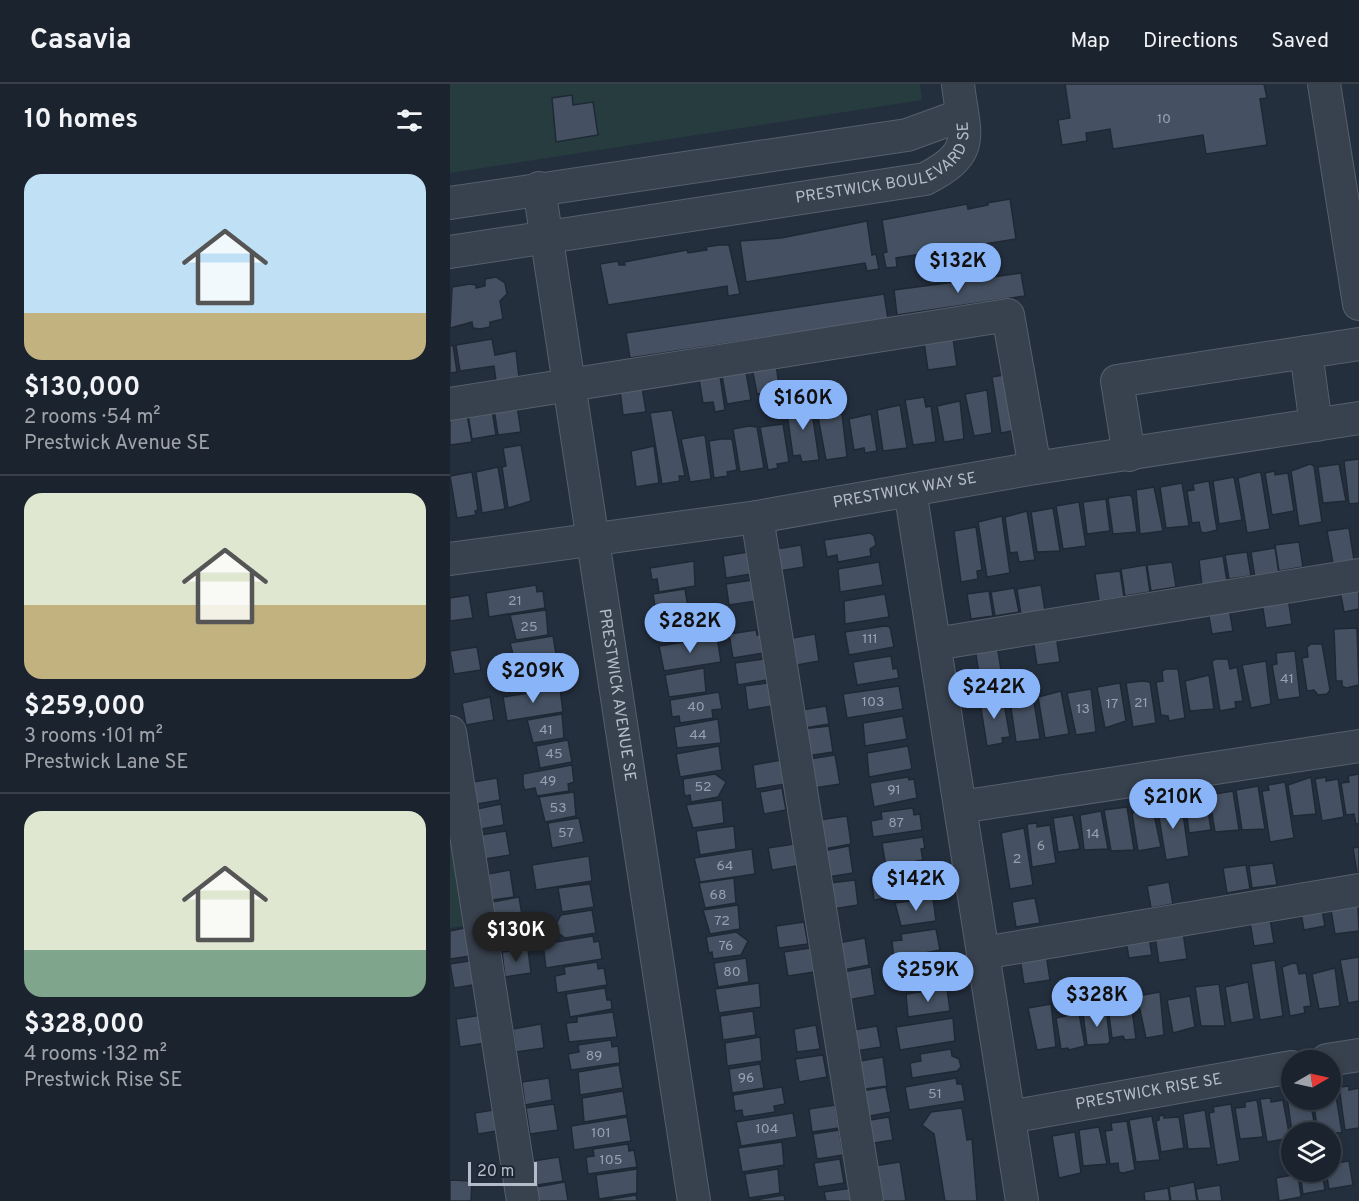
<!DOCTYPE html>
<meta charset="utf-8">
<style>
:root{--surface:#1b232e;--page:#242b36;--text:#f1f3f6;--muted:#a0a4aa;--line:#39404a;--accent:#8ab4f8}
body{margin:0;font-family:Overpass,sans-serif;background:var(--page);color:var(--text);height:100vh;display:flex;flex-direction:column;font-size:22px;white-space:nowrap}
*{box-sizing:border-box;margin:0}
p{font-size:20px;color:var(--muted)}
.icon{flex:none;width:33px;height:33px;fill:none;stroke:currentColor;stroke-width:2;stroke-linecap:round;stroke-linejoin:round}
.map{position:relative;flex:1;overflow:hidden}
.details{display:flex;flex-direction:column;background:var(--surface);width:450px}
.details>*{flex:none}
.needle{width:39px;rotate:81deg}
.buttons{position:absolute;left:831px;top:966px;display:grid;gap:12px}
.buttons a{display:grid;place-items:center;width:60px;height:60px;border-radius:50%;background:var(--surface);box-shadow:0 3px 9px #0003,0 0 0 2px var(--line);font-size:30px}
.scale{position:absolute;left:18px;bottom:15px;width:69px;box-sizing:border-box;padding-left:6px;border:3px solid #b4bcc9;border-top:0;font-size:16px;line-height:21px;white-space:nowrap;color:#b4bcc9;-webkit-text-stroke:4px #1d2633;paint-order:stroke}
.price{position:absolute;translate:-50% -51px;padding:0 14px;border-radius:21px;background:var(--accent);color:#111;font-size:20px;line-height:39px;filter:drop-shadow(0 2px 3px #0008)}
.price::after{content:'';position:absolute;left:50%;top:36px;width:18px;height:14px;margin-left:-9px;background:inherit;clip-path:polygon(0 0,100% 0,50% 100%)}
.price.on{background:#222;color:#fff}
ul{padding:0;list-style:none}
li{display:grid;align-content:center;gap:12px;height:318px;padding:0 24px}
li+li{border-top:2px solid var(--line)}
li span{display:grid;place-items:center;height:186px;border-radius:18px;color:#555}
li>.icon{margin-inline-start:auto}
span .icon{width:108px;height:108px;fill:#fffc;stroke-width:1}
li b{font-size:26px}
h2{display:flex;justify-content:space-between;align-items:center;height:72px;padding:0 24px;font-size:26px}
header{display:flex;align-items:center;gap:36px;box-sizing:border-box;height:84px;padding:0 30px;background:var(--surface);border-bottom:2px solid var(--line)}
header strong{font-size:28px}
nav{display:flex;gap:33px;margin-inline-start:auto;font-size:21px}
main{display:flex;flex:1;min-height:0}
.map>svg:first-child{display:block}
.green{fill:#263c3f}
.building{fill:#455162;stroke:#1f2835;stroke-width:1.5}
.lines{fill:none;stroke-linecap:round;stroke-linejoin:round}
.minor-casing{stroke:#565f6c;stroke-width:34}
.minor{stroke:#38414e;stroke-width:32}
.labels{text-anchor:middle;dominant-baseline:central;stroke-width:4.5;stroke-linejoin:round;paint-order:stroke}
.number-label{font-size:14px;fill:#98a1af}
.street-label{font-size:16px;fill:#b4bcc9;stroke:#1d2633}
</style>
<header>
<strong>Casavia</strong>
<nav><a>Map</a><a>Directions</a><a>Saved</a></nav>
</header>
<main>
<section class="details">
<h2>10 homes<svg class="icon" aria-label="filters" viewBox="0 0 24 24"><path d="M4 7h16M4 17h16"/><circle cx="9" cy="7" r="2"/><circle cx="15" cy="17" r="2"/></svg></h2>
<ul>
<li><span style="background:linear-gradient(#bfe0f5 75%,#c2b280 0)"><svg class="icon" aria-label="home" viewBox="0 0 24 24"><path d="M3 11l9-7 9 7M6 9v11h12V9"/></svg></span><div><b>$130,000</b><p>2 rooms · 54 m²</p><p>Prestwick Avenue SE</p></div></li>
<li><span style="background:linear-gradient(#dfe7d0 60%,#c2b280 0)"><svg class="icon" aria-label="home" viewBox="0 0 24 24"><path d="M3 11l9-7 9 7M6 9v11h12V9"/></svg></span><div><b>$259,000</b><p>3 rooms · 101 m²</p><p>Prestwick Lane SE</p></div></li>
<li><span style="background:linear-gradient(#dfe7d0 75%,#7fa58c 0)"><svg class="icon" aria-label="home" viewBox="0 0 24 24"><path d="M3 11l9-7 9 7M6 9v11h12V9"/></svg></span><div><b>$328,000</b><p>4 rooms · 132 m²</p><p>Prestwick Rise SE</p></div></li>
</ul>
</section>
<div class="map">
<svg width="909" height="1117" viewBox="0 0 909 1117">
<rect width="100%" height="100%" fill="#242f3e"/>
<path class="green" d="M0,0H470L472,16L0,89Z
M0,721L19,841L0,844Z"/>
<path class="building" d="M615,0H814L817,14L810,15L817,61L756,70L753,51L663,65L660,45L636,49L637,57L612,61L608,36L620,34Z
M122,11L123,21L143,18L148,51L106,58L102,14Z
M560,115L566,155L446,174L447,183L436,184L433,169L437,168L432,136L517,120L518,125L538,121L537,119Z
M417,137L422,171L426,170L429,185L417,187L415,179L296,198L290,157L331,154Z
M269,161H279L290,210L278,212L277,202L158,221L150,180L168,177L169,181H175L174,178L237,166L238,169L257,166L256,163Z
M571,189L575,212L447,231L444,206Z
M46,193L55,199L57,210L50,217L53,235L40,238V243L30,245L23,244L22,238L0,244L2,203L20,200L26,201V204L35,202V195Z
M434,210L438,235L180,274L176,249Z
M503,254L507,282L478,286L474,258Z
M42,255L45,271L66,267L69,294L46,297L44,282L10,287L6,261Z
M3,261L7,288L0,289V262Z
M326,281L330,307L307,310L302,284Z
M296,288L301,316L277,320L272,292Z
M565,289L567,346L551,349L542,293Z
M270,292L275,326L265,328L263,318L253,319L249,295Z
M192,303L196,328L173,331L170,306Z
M537,306L542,349L524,352L515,310Z
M474,313L476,323L481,322L486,358L463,361L455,316Z
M360,314L369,376L352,378L350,371L343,372L337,329L344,328L342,317Z
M510,317L514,355L494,358L487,322Z
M450,321L457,364L433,367L427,326Z
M67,322L71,348L48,351L44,325Z
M42,326L46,351L22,355L18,330Z
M222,326L235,392H229L230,397L212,400L200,329Z
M392,330L397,373L376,376L368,333Z
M421,330L427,367L415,369L414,364L404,366L399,335Z
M17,331L22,358L0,361V334Z
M333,340L339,378L327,380L328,384L318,386L310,343Z
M299,342L307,343L314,384L290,388L283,345Z
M255,351L261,395L240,398L231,355Z
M271,355H282L287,386L277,388L278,392L264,394L259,357Z
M71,361L81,417L58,424L52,383L56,382L53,364Z
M204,362L209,399L186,403L181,367Z
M909,375V419L899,420L894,377Z
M860,380L864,382L872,438L849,442L841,387Z
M889,380L896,417L873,419L868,383Z
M48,383L55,425L32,429L26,388Z
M825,387V391L838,389L844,427L822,431L815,389Z
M22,388L28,426L25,427L26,431L7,434L0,392Z
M809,388L811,389L820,445L797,449L788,394Z
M784,393L792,436L769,440L763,397Z
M759,397L767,446L755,449L751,448L749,438L742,439L737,407L744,406L743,400Z
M732,399L739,442L716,444L710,403Z
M704,403L713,447L690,450L686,406Z
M679,411L682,413L687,448L663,450L658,414Z
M656,415L660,447L637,450L633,418Z
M629,418L636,462L613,465L606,422Z
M603,424L610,467L587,468L581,428Z
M577,427L585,476L569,478L567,468L560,469L555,433Z
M552,432L560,489L537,493L528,438Z
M526,443L532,486L527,487L528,495L511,498L504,447Z
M899,444L904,476L883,479L877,447Z
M420,449L424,452L426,461L420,465L421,472L388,478L387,471L377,473L374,456Z
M849,458L853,483L829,487L825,461Z
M351,461L354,483L329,487L326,465Z
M825,464L829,490L805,494L801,468Z
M298,468L301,490L276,494L273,472Z
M797,468L801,492L779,495L775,471Z
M773,472L777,498L752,502L749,476Z
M244,477L245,502L209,508L207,495L202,496L200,484Z
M429,478L433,501L390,508L388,485Z
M722,478L726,503L701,507L697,481Z
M696,481L700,508L675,512L671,485Z
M670,487L674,513L649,517L645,490Z
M303,496L306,517L279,521L276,500Z
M86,501L87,508L93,507L95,524L39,533L36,509Z
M591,501L595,527L571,531L567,505Z
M909,503V525L894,528L890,507Z
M564,504L569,528L545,532L541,508Z
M235,505L239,530L207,535L203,510Z
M539,507L543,532L521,535L517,510Z
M435,510L439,533L395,540L394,517Z
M19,511L23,534L0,537V514Z
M838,514L842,540L816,544L812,519Z
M779,524L783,547L762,550L758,527Z
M96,526L98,551L66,556L60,531Z
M255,529L258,546L247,547L248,555L216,559L215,553L207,550L206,541L209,536Z
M435,542L440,543L444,563L399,571L395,548Z
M907,544L909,601L896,604L892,602V597H886L884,545Z
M306,546L307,551L311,550L314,569L283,574L279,550Z
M365,550L369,577L341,582L337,555Z
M606,551L610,578L587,581L583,555Z
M103,552L107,576L66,582L60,559Z
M267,553L271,578L214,587L209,562Z
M861,560H872L880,606L877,610L868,611L864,606L857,607L852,574L858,573L857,563Z
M547,561L551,586L529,590L525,564Z
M27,563L31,586L4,590L0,567Z
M845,567L850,613L828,616L822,581L827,580L826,569Z
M441,572L443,585L447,584L449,594L407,601L403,578Z
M314,575L317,596L288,601L285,579Z
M766,575H778L780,585L787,583L793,617L785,618L786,624L770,627L762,577Z
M816,577L821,620L801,624L792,581Z
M106,578L108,595L102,596L103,603L71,608L69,601L59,602L57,598L56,586Z
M254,584L256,608L219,613L215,591Z
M716,585H728L735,634L719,637L718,632L711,631L706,598L713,597L712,587Z
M759,591L764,625L740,627L735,597Z
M692,597L700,598L706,639L683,643L676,599Z
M318,599L322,622L298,626L295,602Z
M581,599L590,655L566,658L558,603Z
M670,599L676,637L655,644L647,603Z
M449,602L453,625L397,634L393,610Z
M110,604L113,628L57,637L53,613Z
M641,605L646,648L626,651L617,609Z
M611,607L619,650L595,654L588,613Z
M269,608L272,625L262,626L263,634L230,639L229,632L222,633L220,616Z
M533,610H545L547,620L554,619L560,653L552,654L553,659L537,662L529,612Z
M40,613L44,636L16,641L12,619Z
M376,622L379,640L355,644L352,626Z
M112,630L114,654L83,659L77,636Z
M453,632L457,655L415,662L413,639Z
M268,635L271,659L227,664L224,643Z
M379,642L383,668L357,672L353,645Z
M118,656L122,678L90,684L86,662Z
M269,662L272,686L230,693L226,670Z
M458,662L462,685L419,693L417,669Z
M385,671L390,700L364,704L359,675Z
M331,676L335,700L306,705L303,681Z
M122,681L124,698L118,700L119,707L87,712L85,704L75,706L73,701V690Z
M265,690L276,698L268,713L241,718L240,711L235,712L234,708L233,695Z
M909,690V740H906L904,730L896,731L891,699L899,698L898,692Z
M458,693L459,696L464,695L467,714L424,723L420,699Z
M861,693L866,730L843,732L838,701Z
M876,693V697L888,695L894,733L872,737L865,695Z
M47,694L50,716L27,720L23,698Z
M835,698L844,754L820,758L812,707L819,706L818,701Z
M808,702L815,745L792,746L786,706Z
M332,704L336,726L314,730L310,708Z
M783,707L789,746L765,748L759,711Z
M124,708L126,732L95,738L89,713Z
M756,712L761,746L739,749L735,715Z
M272,716L274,739L243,744L236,721Z
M731,716L739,772L716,776L707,721Z
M51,720L54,741L31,745L27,725Z
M702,721L711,763L688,767L682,729L684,728L683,724Z
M677,723L684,766L661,767L654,726Z
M463,724L464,731L470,730L472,746L423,753L421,737L432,735L431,728Z
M651,727L658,765L634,766L630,731Z
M623,731L630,765L608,768L603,734Z
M397,732L401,760L374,765L369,736Z
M129,734L134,758L102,764L98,739Z
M587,739V743L600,741L606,779L582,783L577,740Z
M284,742L286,765L250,771L246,747Z
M574,744L583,801L560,805L551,749Z
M56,747L60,771L35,775L31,751Z
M473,753L475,764L471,765L473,776L436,783L432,759Z
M344,760L347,782L322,786L318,764Z
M399,762L403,789L378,793L373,767Z
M909,763V789H907L903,764Z
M302,765L305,790L250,798L244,774Z
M139,772L142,797L86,806L82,781Z
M823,779L827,801L802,804L799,782Z
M796,781L800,805L777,809L773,784Z
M477,784L480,793V807L424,816L421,792Z
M60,786L64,813L42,816L38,790Z
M284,794L286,819L255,824L249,799Z
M405,796L408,821L383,825L379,799Z
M719,798L723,820L701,824L697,802Z
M140,800L144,823L112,828L108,804Z
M69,813L73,837L46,842L42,818Z
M483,814L486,837L451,842L445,819Z
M585,814L590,839L566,843L562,818Z
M288,821L290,845L260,850L253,826Z
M871,821L875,842L854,846L850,824Z
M908,822L909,847L885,850L881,826Z
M142,826L146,849L115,854L103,845L111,831Z
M820,835L824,859L804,862L800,838Z
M354,838L358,860L329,864L326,842Z
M15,844L20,872L0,875V847Z
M486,845L490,866L444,875L442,857L452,856L451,850Z
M286,848L298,857L291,871L263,875L262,868L259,869L256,853Z
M698,848L702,871L679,874L675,852Z
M733,848L737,875L709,879L705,852Z
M143,852L144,858L149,857L152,875L96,884L93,860Z
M415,854L419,881L393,886L388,859Z
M360,864L364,888L338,892L334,868Z
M78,865L81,889L55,893L52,868Z
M596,870L600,896L574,900L570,874Z
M909,873V917L898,919L890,876Z
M296,874L299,898L268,903L264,879Z
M493,875L494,885L490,886L492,898L454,904L450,881Z
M26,876L29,900L4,904L0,880Z
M825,876L833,932L810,936L801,880Z
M147,878L148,885L154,884L157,901L107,909L105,892L115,890L114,883Z
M843,879L847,880L849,890L856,889L861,922L854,923L855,929L840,932L832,883Z
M421,883L425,911L398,916L393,888Z
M885,884L890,922L869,925L862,890Z
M798,898L804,935L781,939L775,903Z
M309,899L311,923L269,929L265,905Z
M769,900L775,942H751L745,903Z
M155,904L157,916H161L162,925L120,933L116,910Z
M497,904L500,927L458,933L456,910Z
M710,908L714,951L696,954L687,912Z
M740,912L745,943L723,949L717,916Z
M681,918L686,955L675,956L673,952L662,954L658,923Z
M601,920L606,963L587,966L578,924Z
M656,925L660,957L658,960L637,961L633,929Z
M303,927L306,951L273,956L270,932Z
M163,928L167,953L119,958L116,939L127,938V933Z
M629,929L635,962L619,966L618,964L611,965L606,934Z
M32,931L36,959L10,963L6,935Z
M503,934L505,957L450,966L446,943Z
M91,940L94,964L66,968L63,945Z
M366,941L370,965L347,968L344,945Z
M427,942L431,963L406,967L403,946Z
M310,953L312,977L277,982L275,959Z
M161,956L162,963L168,962L170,979L121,986L118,970L129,968L128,961Z
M501,965L502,972L509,975L511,983L507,987L462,994L460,979L471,977L470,970Z
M373,971L377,993L349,998L345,975Z
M433,973L437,1002L409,1006L405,978Z
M310,980L314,1004L282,1009L279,985Z
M169,981L173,1004L130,1011L128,988Z
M99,994L102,1016L75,1021L72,998Z
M506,994L507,1000H512L515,1017L459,1026L455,1003Z
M899,1002V1006L909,1004V1044L895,1046L889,1003Z
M332,1003L335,1020L324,1022L325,1028L293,1033L292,1026L285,1027L283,1011Z
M436,1003L441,1028L415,1033L411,1007Z
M885,1006L892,1049L868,1048L863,1016H880V1007Z
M173,1007L177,1031L134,1038L132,1014Z
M837,1013L860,1016L866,1048H842Z
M821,1014V1018L833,1016L840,1054L817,1058L810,1015Z
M807,1016L813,1053L790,1055L785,1024L795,1023V1018Z
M104,1020L108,1046L80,1050L76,1024Z
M781,1020L790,1077L767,1081L759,1029L764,1028L763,1023Z
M385,1021L389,1044L362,1048L359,1025Z
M512,1024L517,1056L522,1055L527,1117H495L484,1050L472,1041L481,1028Z
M49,1025L53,1046L28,1050L25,1029Z
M755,1026L761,1064L738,1065L733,1030Z
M343,1029L347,1053L291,1062L286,1038Z
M714,1031V1034L729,1033L734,1064L711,1068L706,1037L709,1036V1032Z
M702,1032L710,1076L686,1078L679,1036Z
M177,1033L181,1057L124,1066L121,1042Z
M439,1033L443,1056L418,1060L414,1037Z
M677,1037L685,1086L673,1089L669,1088L668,1079L660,1080L655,1047L662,1046L661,1039Z
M649,1043L657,1080L633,1082L629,1046Z
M389,1046L393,1071L367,1075L363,1050Z
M625,1048L631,1089L609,1094L602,1052Z
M332,1058L334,1081L292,1088L288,1064Z
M178,1060L179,1067L184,1066L187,1083L138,1090L136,1073L144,1072L143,1065Z
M109,1073L113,1097L87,1101L83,1077Z
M390,1075L394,1099L368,1103L364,1079Z
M899,1077L903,1101L879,1105L876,1088H880V1080Z
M450,1078L456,1117H429L424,1082Z
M187,1085V1109L149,1115L146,1091Z
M328,1085L330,1109L299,1114L295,1090Z
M850,1088H872L875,1106L853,1110Z
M848,1090L851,1113L829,1117L826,1094Z
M0,1096L22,1097L21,1117H0Z
M115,1098L118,1117H89L86,1103Z
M744,1098L747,1117H721L719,1103Z
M770,1101L772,1117H748L746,1105Z
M402,1104L403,1117H376L374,1108Z
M718,1104L720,1117H695L694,1108Z
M186,1111L187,1117H150Z
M334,1111L335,1117H299Z"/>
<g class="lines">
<g class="minor-casing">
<g id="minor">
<path d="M874,0L909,220"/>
<path id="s1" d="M89,104L244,1117"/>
<path d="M0,119L457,51L512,31"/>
<path id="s2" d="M0,168L475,95C528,68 514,52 508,0"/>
<path d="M856,268L866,341"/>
<path d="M0,320L558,231L585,384"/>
<path d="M679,371L667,297L909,260"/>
<path d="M460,406L572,1117"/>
<path d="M307,433L417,1117"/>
<path id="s3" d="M0,475L307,433L585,384L909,334"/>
<path d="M485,560L909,491"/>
<path d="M0,648L73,1117"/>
<path d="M510,723L909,662"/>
<path d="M533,869L909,806"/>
<path d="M877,976L909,971"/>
<path id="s4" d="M559,1033L842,983"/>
</g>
</g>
<use href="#minor" class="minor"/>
</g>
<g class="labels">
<g class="number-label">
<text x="714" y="35">10</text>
<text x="65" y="517">21</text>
<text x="79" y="543">25</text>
<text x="420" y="555">111</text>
<text x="837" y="595">41</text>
<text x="423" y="618">103</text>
<text x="691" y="619">21</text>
<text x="662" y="620">17</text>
<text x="246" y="623">40</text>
<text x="633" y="625">13</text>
<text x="96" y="646">41</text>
<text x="248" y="651">44</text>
<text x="104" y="670">45</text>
<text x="98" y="697">49</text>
<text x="253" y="703">52</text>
<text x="444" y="706">91</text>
<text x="108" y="724">53</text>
<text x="446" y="739">87</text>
<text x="116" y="749">57</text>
<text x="643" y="750">14</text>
<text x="591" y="762">6</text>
<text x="567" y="775">2</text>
<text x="275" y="782">64</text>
<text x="268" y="811">68</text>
<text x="272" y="837">72</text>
<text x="276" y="862">76</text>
<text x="282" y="888">80</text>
<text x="144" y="972">89</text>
<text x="296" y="994">96</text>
<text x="485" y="1010">51</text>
<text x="317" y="1045">104</text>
<text x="151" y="1049">101</text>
<text x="161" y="1076">105</text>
</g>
<g class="street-label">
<text stroke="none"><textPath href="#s2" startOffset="453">PRESTWICK BOULEVARD SE</textPath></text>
<text stroke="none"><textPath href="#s3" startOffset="460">PRESTWICK WAY SE</textPath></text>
<text stroke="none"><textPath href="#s1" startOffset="513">PRESTWICK AVENUE SE</textPath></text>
<text stroke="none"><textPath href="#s4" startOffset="142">PRESTWICK RISE SE</textPath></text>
</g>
</g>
</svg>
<div class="buttons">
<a><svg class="needle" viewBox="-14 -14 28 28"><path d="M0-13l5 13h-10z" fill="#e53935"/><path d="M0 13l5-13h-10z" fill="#a0a4aa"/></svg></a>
<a><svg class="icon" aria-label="layers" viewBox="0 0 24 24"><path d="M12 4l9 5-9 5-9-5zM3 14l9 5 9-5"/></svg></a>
</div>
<div class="scale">20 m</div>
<b class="price" style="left:508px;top:210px">$132K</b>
<b class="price" style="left:353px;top:347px">$160K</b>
<b class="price" style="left:240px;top:570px">$282K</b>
<b class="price" style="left:83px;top:620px">$209K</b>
<b class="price" style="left:544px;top:636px">$242K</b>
<b class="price" style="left:723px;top:746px">$210K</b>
<b class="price" style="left:466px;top:828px">$142K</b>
<b class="price on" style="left:66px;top:879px">$130K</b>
<b class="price" style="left:478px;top:919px">$259K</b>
<b class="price" style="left:647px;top:944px">$328K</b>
</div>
</main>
